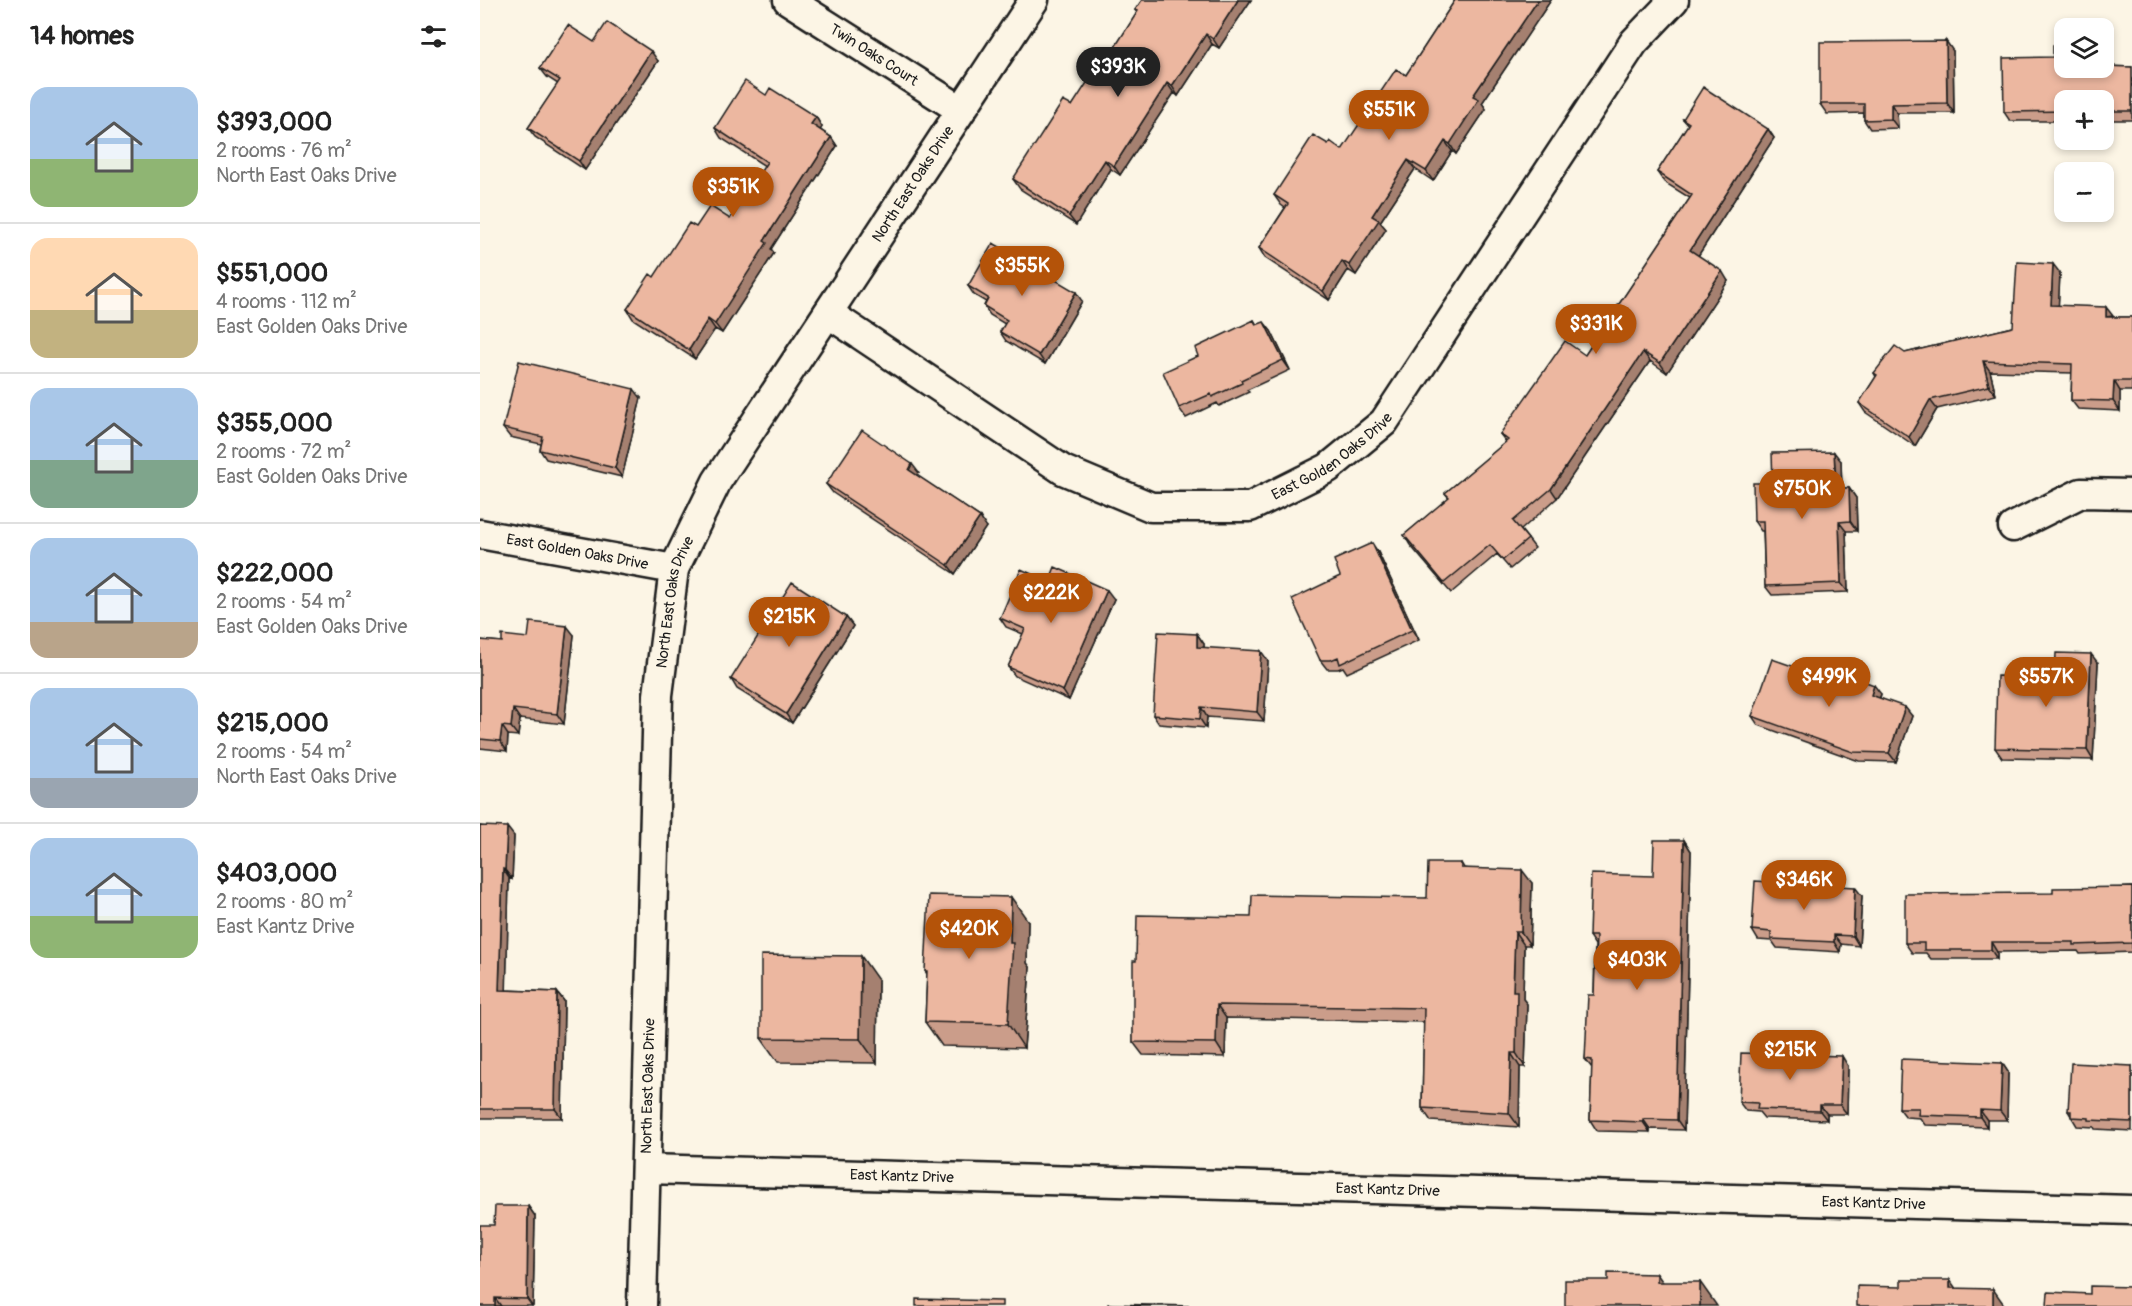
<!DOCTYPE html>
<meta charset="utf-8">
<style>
:root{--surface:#fff;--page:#f6f6f6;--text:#222;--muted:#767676;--line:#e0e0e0;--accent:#b45309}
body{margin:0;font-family:Pangolin,sans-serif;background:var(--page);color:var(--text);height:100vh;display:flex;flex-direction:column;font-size:22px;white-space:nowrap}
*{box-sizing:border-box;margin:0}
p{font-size:20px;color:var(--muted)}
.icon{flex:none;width:33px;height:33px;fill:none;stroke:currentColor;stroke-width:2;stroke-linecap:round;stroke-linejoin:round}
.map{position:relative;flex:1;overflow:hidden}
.drawer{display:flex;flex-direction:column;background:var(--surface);width:480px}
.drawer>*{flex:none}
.fabs{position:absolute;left:1574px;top:18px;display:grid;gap:12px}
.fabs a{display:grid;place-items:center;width:60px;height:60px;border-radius:12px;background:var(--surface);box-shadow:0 3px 9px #0003;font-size:30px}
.price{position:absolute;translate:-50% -51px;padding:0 14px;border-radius:21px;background:var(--accent);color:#fff;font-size:20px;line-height:39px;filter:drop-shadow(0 2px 3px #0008)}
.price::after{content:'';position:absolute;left:50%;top:36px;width:18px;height:14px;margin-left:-9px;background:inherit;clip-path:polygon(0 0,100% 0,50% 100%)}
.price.active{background:#222;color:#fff}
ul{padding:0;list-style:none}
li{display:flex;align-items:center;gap:18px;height:150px;padding:0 30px}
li+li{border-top:2px solid var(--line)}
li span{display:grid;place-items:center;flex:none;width:168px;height:120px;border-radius:18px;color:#555}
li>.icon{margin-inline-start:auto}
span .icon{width:72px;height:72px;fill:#fffc;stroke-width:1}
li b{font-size:26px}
h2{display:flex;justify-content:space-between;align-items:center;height:72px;padding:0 30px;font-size:26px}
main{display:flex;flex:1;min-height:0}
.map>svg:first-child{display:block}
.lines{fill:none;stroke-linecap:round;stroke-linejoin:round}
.street-casing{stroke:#1c1c1c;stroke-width:33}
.street{stroke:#fcf5e5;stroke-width:28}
.wall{fill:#cb9d8a;stroke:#1c1c1c;stroke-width:1.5}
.shaded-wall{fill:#a58070;stroke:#1c1c1c;stroke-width:1.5}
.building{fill:#ecb7a0;stroke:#1c1c1c;stroke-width:1.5}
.labels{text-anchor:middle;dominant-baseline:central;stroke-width:6;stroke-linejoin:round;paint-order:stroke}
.street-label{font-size:15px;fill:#1c1c1c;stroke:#fcf5e5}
</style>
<main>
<section class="drawer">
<h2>14 homes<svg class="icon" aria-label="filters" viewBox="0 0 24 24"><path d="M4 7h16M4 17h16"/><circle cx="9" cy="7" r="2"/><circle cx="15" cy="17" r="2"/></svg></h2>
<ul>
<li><span style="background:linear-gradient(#a9c7e8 60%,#8fb573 0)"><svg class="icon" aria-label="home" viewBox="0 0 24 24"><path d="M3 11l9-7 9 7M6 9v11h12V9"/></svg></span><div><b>$393,000</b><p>2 rooms · 76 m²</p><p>North East Oaks Drive</p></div></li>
<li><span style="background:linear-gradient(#ffd9b3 60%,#c2b280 0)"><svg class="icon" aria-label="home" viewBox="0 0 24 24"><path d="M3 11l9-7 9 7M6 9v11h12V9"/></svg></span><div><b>$551,000</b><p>4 rooms · 112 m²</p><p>East Golden Oaks Drive</p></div></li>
<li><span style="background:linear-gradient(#a9c7e8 60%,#7fa58c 0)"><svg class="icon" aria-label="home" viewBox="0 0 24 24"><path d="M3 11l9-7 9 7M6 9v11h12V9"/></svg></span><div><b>$355,000</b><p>2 rooms · 72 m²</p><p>East Golden Oaks Drive</p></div></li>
<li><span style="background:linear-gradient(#a9c7e8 70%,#b9a48a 0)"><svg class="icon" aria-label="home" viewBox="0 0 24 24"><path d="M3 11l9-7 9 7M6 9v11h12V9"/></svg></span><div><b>$222,000</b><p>2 rooms · 54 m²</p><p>East Golden Oaks Drive</p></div></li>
<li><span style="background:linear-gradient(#a9c7e8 75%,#9aa5b1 0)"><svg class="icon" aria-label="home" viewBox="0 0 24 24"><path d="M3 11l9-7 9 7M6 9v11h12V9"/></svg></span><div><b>$215,000</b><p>2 rooms · 54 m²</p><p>North East Oaks Drive</p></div></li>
<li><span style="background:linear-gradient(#a9c7e8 65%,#8fb573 0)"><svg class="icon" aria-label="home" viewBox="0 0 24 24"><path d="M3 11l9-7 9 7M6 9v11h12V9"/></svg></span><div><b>$403,000</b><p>2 rooms · 80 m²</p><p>East Kantz Drive</p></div></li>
</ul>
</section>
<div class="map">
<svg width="1652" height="1306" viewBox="0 0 1652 1306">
<rect width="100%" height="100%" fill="#fcf5e5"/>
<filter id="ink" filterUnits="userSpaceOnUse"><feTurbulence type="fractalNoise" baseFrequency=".0167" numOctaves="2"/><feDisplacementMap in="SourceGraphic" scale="12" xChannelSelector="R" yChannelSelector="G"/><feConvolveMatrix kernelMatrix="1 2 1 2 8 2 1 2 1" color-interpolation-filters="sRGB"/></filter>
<g filter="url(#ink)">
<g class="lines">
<g class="street-casing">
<g id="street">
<path id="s1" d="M308,0L481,110"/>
<path id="s2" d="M348,313L583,470L671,507H770L848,468L904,422L1154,42L1194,0"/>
<path d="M1533,527L1601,493L1652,494"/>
<path id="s3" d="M0,534L194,569"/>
<path id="s4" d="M166,1169L1652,1210"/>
<path id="s5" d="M162,1306L178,695L194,569L237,481L554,0"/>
</g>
</g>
<use href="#street" class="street"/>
</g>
<path class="wall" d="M662,0H771L739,48L732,44L698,96L694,93L640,175L631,169L596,225L540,189L533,179L592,106L616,77L657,13L655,10Z
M975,0H1071L1002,103L1006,109L976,154L972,151L953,181L935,169L900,222L906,229L876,275L868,270L849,300L785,258L779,248L805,208L801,205L794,195L848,144L862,150L926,75Z
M114,42L178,61L105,170L55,137L48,128L78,84L67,77L60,68Z
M1473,51L1474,113H1417L1418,128L1390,129L1384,120V113L1347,114L1340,104Z
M1623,66L1652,67V120H1623V100H1584V121H1530L1524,112Z
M286,95L336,117L342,127L340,130L351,137L357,146L291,249L294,253L242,333L235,329L215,359L153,319L147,309L216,227L250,219L285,166L241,138L235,128Z
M1203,119L1288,129L1294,138L1218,256L1248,281L1187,373L1170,361L1077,498L1041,530L1055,548L1030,569L1017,554L971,593L930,545L924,535L969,498L965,493L1026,442L1020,434L1105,355L1210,198L1184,182L1177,172L1208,125Z
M1580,273L1578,306L1633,317H1652V391H1640V411L1598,409L1591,400L1592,373L1510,371L1516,395L1457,409L1435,446L1385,412L1379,403L1396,377L1394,373L1425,353L1533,327Z
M488,286L602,301L565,364L526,341L520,332L525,324L510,315L504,306L506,302L494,295Z
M774,320L777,325L791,331L810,370L767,390L769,392L739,406L737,403L706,418L699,408L718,356Z
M161,398L142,477L66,459L60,450L61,444L30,437L23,428Z
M1361,461L1362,488H1369L1376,498L1377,531H1366L1368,592L1292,595L1285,586L1283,531H1281L1274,521L1293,483Z
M439,473L437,476L500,517L506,527L475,574L353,493L346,484Z
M898,552L939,640L867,673L863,667L858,669H847L840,660L860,576Z
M634,599L589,700L535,676L528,667L543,634L526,627L520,618Z
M366,617L373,626L312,723L257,689L251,679Z
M717,634L724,644V648L788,661L784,721L727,717L726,728L679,724L673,715Z
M94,635L84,724L40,719L38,736L28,735L27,751L0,748V640L22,642L48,638Z
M1618,663L1613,760L1522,758L1515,748Z
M1335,674L1401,694L1400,698L1432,716L1416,762L1379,761L1278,725L1272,716Z
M0,826L34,836L32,879L29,878L26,990L77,992L84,1001L82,1118H0Z
M1204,840L1211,851L1204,1130L1170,1129V1132L1117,1131L1110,1120L1112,1068L1105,1059L1114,995L1115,945L1109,936L1173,876Z
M981,863L984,868L1052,883L1050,945H1044L1043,999L1047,1004L1045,1067H1040L1039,1127L951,1121L942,1108L944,1022L746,1018L745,1057L663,1055L653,1042L656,961L947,898Z
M1652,887V952L1600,954L1598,951L1517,952V959H1451L1446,953H1432L1425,943L1573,893Z
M1382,896L1379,946L1361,944L1360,952L1297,948L1292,941L1278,940L1272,930Z
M548,921L547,963L550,967L544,1048L462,1046L445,1022L447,974L445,971Z
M398,980L397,1063L298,1062L281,1038Z
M1522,1063L1528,1072L1527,1120H1507V1127L1445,1125L1440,1118L1426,1117L1419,1108Z
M1368,1066L1367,1114H1347V1120L1284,1118L1279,1112L1266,1111L1259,1102Z
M1652,1066V1131L1615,1129L1614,1127L1597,1126L1588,1111Z
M48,1206L55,1216L53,1306H0L14,1225Z"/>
<path class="shaded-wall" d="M758,0H771L739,48L733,39Z
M1058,0H1071L1002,103L1006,109L976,154L970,144L993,96Z
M726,34L732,44L698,96L692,86Z
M1466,41L1473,51L1474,113L1467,103Z
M171,51L178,61L105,170L99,161Z
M687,83L694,93L640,175L634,166Z
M1411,104L1417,113L1418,128L1411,119Z
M336,117L342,127L338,134L331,124Z
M1288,129L1294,138L1216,259L1210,250Z
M351,137L357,146L291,249L294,253L242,333L235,324L284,241Z
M965,141L972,151L953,181L946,171Z
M625,160L631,169L596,225L589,216Z
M928,160L935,169L900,222L906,229L876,275L869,265L892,216Z
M862,261L868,270L849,300L843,291Z
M1573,264L1580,273L1578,315L1571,305Z
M1242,271L1248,281L1187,373L1180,363Z
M596,292L602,301L565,364L559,355Z
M1626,307L1633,316L1626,317Z
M228,319L235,329L215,359L209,350Z
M784,322L791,331L810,370L803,360Z
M1163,352L1170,361L1077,498L1071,489Z
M1503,361L1510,371L1516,395L1509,386Z
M1634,381L1640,391V411L1633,401Z
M154,389L161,398L142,477L135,468Z
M1450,400L1457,409L1435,446L1429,437Z
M1354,452L1361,461L1362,498L1356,488Z
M432,464L439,473L435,479L429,470Z
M1369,488L1376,498L1377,531L1370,521Z
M500,517L506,527L475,574L468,565Z
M1359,522L1366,531L1368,592L1361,583Z
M892,543L898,552L939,640L932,630Z
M627,590L634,599L589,700L583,691Z
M366,617L373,626L312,723L306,714Z
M87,626L94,635L84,724L77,714Z
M717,634L724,644V656L717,647Z
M781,651L788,661L784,721L777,712Z
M1611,654L1618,663L1613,760L1607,750Z
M1394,685L1401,694L1397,704L1391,695Z
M721,707L727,717L726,728L720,719Z
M1425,707L1432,716L1416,762L1409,753Z
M33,709L40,719L38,736L31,727Z
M22,726L28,735L27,751L20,741Z
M27,827L34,836L32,879L25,870Z
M1204,840L1211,851L1204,1130L1197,1120Z
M23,869L29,878L26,999L19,990Z
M1042,870L1052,883L1050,945L1041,932Z
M1375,887L1382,896L1379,946L1373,936Z
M531,897L548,921L547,963L550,967L544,1048L528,1024Z
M1035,932L1044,945L1043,999L1047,1004L1045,1067L1036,1053L1033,991Z
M1354,935L1361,944L1360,952L1354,942Z
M1511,942L1517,952V959L1511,950Z
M381,956L398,980L397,1063L380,1039Z
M77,992L84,1001L82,1118L75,1109Z
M737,1005L746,1018L745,1057L736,1043Z
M1031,1053L1040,1067L1039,1127L1029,1113Z
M1362,1056L1368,1066L1367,1114L1360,1105Z
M1522,1063L1528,1072L1527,1120L1520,1111Z
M1340,1105L1347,1114V1120L1340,1111Z
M1500,1110L1507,1120V1127L1500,1117Z
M1163,1119L1170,1129V1132L1163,1122Z
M48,1206L55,1216L53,1306H52L47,1299Z
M1177,1274L1194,1298L1177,1282Z
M1470,1280L1487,1305L1470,1288Z
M1220,1282L1237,1306H1220Z
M1513,1289L1525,1306H1513Z
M15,1298L21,1306H15Z"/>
<path class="building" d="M662,0H758L733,39L726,34L692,86L687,83L634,166L625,160L589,216L533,179L583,101L592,106L612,75L616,77L658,11L655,10Z
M975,0H1058L993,96L999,99L970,144L965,141L946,171L928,160L892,216L899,220L869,265L862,261L843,291L779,248L808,204L794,195L833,135L848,144L850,141L862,150L916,69L926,75Z
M127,22L171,51L99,161L48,128L80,80L60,68L88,25L114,42Z
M1466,41L1467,103L1411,104V119L1384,120V104H1340V42Z
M1573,45H1584V68H1623V66L1652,67V111H1623V100H1584V111L1524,112L1523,58L1573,57Z
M265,81L286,95L290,88L336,117L331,124L351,137L284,241L287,243L235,324L228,319L209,350L147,309L170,274L174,277L209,223L216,227L230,206L250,219L287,162L235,128Z
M1223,87L1288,129L1210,250L1242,271L1180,363L1163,352L1071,489L1033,521L1048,539L1023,560L1010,545L964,583L924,535L969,497L965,493L1028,440L1020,434L1085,341L1105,355L1212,195L1177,172L1209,123L1203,119Z
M513,243L596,292L559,355L520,332L527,320L504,306L508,298L488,286Z
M1537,262L1573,264L1571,305L1626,307V317H1652V381H1634L1633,401L1591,400L1592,364L1503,361L1509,386L1450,400L1429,437L1379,403L1397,375L1394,373L1415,346L1425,353L1533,327Z
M774,320L776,325L784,322L803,360L761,380L762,383L732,397L731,394L699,408L683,372L718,356L715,348Z
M39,361L154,389L135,468L60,450L63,437L23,428Z
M382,430L432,464L429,470L500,517L468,565L346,484Z
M1354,452L1356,488H1369L1370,521L1359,522L1361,583L1285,586L1283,521H1274L1273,483H1293L1292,453Z
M892,543L932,630L860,664L858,657L851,660H840L812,599L860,576L854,560Z
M575,567L627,590L583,691L528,667L545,629L520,618L541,569L569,582Z
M312,582L366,617L306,714L251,679Z
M50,622L87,626L77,714L33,709L31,727L22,726L20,741L0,739V640L22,642V635L48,638Z
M678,632L717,634V647L781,651L777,712L721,707L720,719L673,715Z
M1576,653L1611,654L1607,750L1515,748L1517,676L1575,677Z
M1292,659L1335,674L1338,664L1394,685L1391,695L1425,707L1409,753L1373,752L1272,716Z
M0,826L27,827L25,870L23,869L19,990L77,992L75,1109H0Z
M1174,840H1204L1197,1120L1163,1119V1122L1110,1120L1112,1060L1105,1059L1108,995H1114L1116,936H1109L1111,874L1173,876Z
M948,863H981V868L1042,870L1041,932H1035L1033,991H1037L1036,1053H1031L1029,1113L942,1108L944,1008L737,1005L736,1043L653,1042V961H656L657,915L771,917L772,895L947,898Z
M1275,881L1375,887L1373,936L1354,935V942L1291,939V932L1272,930Z
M1652,887V943L1594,945V942H1511V950H1444V943H1425V894L1573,893V888Z
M449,895L531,897L530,943H533L528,1024L445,1022L447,971H445Z
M281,955L381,956L380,1039L281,1038Z
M1261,1053L1362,1056L1360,1105H1340V1111L1277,1109L1278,1103L1259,1102Z
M1421,1059L1522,1063L1520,1111L1500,1110V1117L1438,1115L1439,1108H1419Z
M1591,1063L1652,1066V1122L1609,1120V1118L1591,1117V1111H1588Z
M15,1206H48L47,1299L15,1298V1306H0V1225H14Z
M1128,1273L1177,1274V1282H1220V1306H1085V1280H1128Z
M1421,1280H1470V1288L1513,1289V1306H1377V1286L1421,1287Z
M1610,1286L1652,1287V1306H1567L1568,1292L1610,1294Z
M436,1299L522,1301V1306H436Z
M628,1304L714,1306H628Z"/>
</g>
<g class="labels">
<g class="street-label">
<text stroke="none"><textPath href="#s1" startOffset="102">Twin Oaks Court</textPath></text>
<text stroke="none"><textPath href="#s5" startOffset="1192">North East Oaks Drive</textPath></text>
<text stroke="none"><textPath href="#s2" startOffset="574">East Golden Oaks Drive</textPath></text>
<text stroke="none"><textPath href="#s3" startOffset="99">East Golden Oaks Drive</textPath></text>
<text stroke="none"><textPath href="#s5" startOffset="706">North East Oaks Drive</textPath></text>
<text stroke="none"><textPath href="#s5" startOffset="220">North East Oaks Drive</textPath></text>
<text stroke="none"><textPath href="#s4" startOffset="256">East Kantz Drive</textPath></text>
<text stroke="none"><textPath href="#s4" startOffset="742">East Kantz Drive</textPath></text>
<text stroke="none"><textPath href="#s4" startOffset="1228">East Kantz Drive</textPath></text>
</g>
</g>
</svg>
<div class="fabs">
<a><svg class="icon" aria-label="layers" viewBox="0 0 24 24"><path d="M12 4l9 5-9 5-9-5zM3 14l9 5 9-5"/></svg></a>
<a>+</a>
<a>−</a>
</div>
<b class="price active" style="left:638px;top:98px">$393K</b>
<b class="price" style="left:909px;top:141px">$551K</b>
<b class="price" style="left:253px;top:218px">$351K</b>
<b class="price" style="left:542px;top:297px">$355K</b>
<b class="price" style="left:1116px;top:355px">$331K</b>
<b class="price" style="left:1322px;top:520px">$750K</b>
<b class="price" style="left:571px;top:624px">$222K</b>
<b class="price" style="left:309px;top:648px">$215K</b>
<b class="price" style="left:1349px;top:708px">$499K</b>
<b class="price" style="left:1566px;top:708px">$557K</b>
<b class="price" style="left:1324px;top:911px">$346K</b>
<b class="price" style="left:489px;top:960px">$420K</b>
<b class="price" style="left:1157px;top:991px">$403K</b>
<b class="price" style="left:1310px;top:1081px">$215K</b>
</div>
</main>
